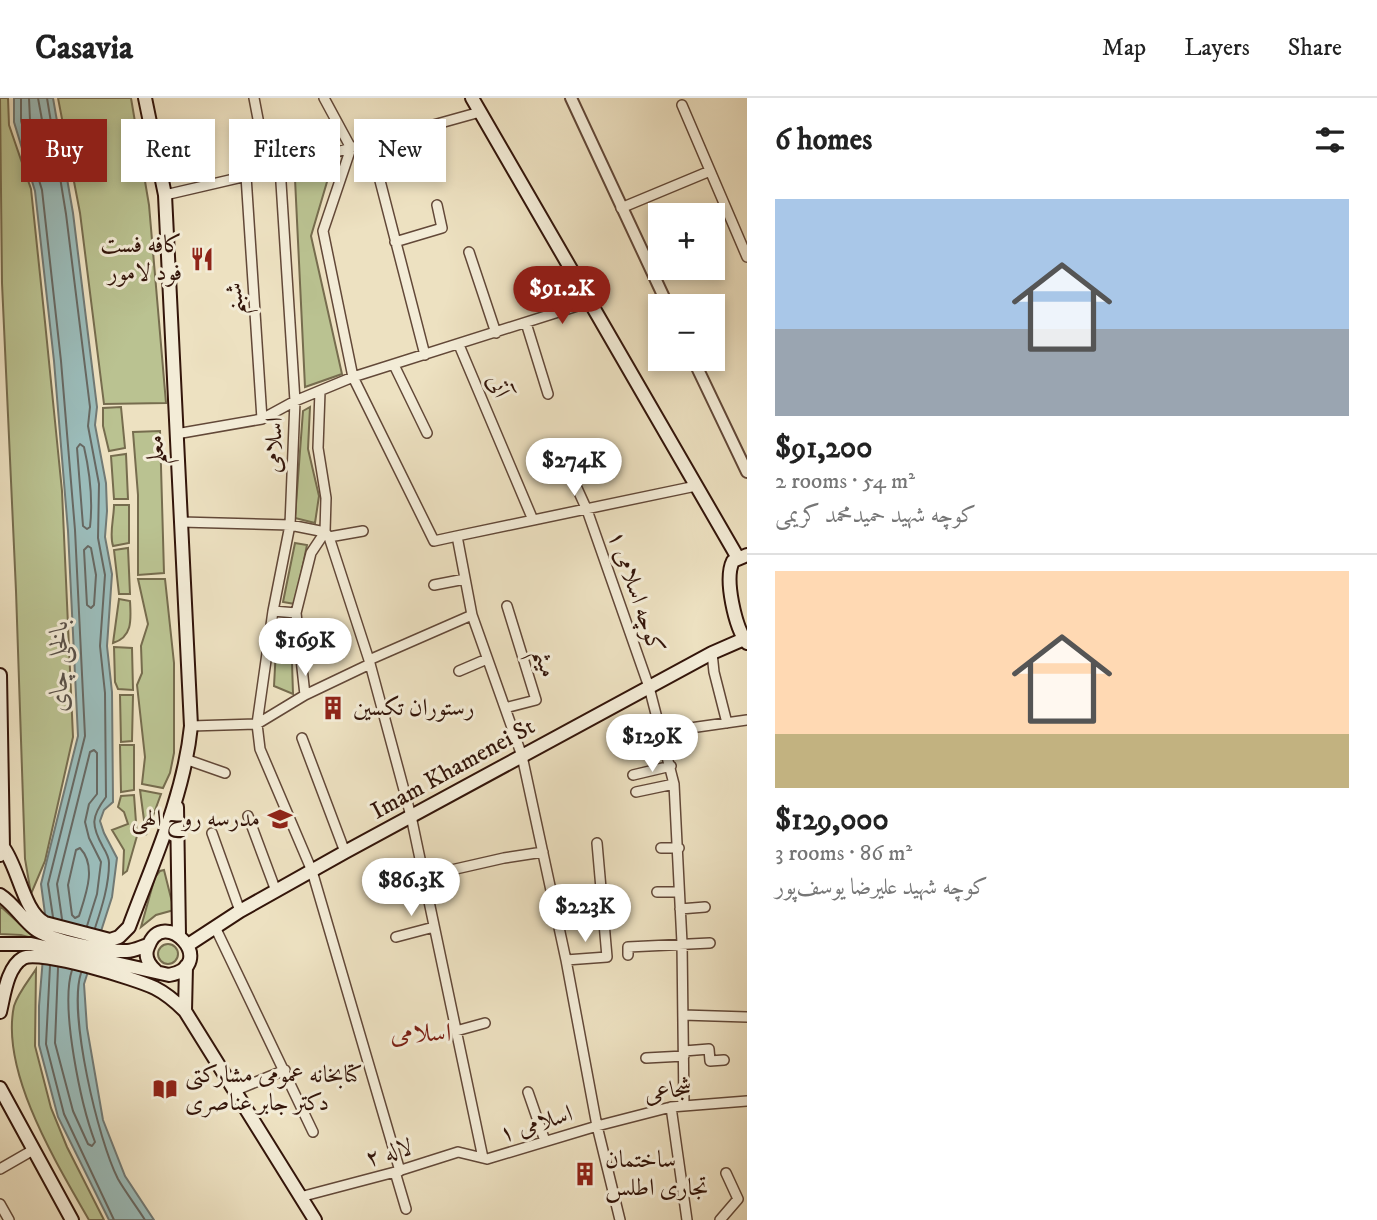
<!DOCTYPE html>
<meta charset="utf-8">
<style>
:root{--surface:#fff;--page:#f2f2f2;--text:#222;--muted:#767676;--line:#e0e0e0;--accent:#8f2418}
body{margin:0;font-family:"IM FELL DW Pica",Amiri,serif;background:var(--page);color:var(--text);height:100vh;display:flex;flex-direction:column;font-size:26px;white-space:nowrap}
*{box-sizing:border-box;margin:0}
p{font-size:23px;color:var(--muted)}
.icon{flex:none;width:38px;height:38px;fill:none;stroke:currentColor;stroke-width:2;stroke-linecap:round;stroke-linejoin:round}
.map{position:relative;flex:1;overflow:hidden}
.panel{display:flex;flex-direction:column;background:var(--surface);width:630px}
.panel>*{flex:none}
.banner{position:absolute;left:21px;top:21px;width:620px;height:63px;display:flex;gap:14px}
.tools{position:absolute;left:648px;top:105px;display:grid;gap:14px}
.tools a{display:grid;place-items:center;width:77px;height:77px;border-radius:0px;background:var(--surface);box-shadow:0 4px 10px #0003;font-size:35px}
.price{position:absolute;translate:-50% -60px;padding:0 16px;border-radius:24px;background:#fff;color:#222;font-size:23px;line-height:46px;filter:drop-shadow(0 2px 4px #0008)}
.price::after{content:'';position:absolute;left:50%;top:42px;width:21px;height:16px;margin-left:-10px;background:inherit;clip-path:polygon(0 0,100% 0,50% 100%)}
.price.current{background:var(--accent);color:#fff}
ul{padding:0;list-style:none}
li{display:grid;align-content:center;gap:14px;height:371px;padding:0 28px}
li+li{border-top:2px solid var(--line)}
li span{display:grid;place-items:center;height:217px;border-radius:0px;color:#555}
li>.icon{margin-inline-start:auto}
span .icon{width:126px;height:126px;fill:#fffc;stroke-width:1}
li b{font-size:30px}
h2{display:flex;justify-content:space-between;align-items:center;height:84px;padding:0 28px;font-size:30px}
.pill{padding:0 24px;border-radius:0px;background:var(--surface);box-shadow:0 4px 10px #0003;font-size:24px;line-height:63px}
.pill.current{background:var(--accent);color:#fff}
header{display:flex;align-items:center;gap:42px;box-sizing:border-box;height:98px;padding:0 35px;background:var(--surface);border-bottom:2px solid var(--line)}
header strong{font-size:33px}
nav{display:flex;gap:38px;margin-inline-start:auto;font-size:24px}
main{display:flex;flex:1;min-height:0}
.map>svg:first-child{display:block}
.green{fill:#bac291;stroke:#766c4e;stroke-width:2}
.water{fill:#9bbcba;stroke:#717974;stroke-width:2}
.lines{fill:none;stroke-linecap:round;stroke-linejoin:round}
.shore{stroke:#676862;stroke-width:2}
.minor-casing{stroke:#624838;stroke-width:12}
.tertiary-casing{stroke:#624838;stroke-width:14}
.secondary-casing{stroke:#33150a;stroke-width:16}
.minor{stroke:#f3ecd7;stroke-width:9}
.tertiary{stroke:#f3ecd7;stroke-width:10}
.secondary{stroke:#f3ecd7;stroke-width:12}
.labels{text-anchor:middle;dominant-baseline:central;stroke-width:6;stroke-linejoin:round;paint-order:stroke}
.poi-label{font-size:24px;fill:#33150a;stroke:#f3ecd7;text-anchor:start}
.street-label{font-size:24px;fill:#33150a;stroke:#f3ecd7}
.water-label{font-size:26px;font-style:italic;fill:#574f48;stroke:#f3ecd7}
.neighbourhood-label{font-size:26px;fill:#7a1f14;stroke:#f3ecd7}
</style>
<header>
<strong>Casavia</strong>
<nav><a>Map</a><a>Layers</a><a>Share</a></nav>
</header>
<main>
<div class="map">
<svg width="747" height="1122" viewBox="0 0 747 1122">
<rect width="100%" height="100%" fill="#ede1c1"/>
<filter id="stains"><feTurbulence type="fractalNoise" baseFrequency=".00286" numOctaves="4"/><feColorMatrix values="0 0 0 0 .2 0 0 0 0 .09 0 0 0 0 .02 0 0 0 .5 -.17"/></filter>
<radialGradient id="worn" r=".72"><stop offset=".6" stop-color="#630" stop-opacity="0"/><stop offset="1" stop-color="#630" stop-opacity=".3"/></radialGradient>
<path class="green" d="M0,0H8L9,27L31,91L45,224L62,393L73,639L45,763L31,796L25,761L16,493L2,185Z
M58,0H131L149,107L166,305L104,306L80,115Z
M332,67L311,138L342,276L305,289L295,81Z
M121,309L125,350L109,353L103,328V310Z
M310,309L308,351L319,398L315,425L295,420L303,313Z
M160,333L164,475L138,477V397L133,334Z
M126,356L128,401H114L111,358Z
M114,407H129V445L113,448C109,436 114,420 114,407Z
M295,445L307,447L295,506L283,504Z
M128,450L130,496H119L114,452Z
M138,481H165L174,565V655L170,675L163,690L142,686L145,659L137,587L142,575L141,548L148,526Z
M119,501L130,503C131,521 133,539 113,545Z
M277,532L291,533L293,596L274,588Z
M114,549L132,550L133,592L118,591L115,584Z
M120,597H133L132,643L121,644Z
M120,647H134V692L121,694Z
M140,692L161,696L146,737Z
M134,697L137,738L127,773L123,776L124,752L112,732L128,726L124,714L118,709L121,698Z
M164,772L174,812L156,817L141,829L155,779L160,773Z
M0,808L22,828L40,840L39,842L21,837L0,836Z
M158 856a10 10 0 1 1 20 0a10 10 0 1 1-20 0Z
M36,871L35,948L51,1010L67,1049L104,1122H89C57,1066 0,974 14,908C18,895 29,882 36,871Z"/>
<path class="water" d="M14,0H53L73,115L97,309L95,327L106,385L107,413L105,439L112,476L107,548L112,594L113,704L104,712L100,723L104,735L117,760L112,799L84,886L87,930L103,1022L125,1078L154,1122H109L58,1019L39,947V908L46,823L41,786L78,638L68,433L54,263L35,93L14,24Z"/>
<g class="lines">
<path class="shore" d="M21,0V23L42,92L61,263L75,432L85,638L48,786L53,819
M29,0L30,22L44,67L47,70L50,66L38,0
M47,0L66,116L90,309L88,328L99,386L98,440L105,477L100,548L105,595L106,699C91,719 91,727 103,749C106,754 109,759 109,765C109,787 102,809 95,830
M80,346L84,349C90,375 93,402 90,429L87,431L83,428L77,350Z
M88,448L91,450L96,477L94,507L91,510L87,507L84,452Z
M80,750C97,768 86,796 79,818L75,820L72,817L68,787L76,752Z
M62,821L57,786L90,654L94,652L97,655V696L89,706L85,724L89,740L101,764L97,796L87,828
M50,868L46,946L64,1016L114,1122
M58,870L55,945L73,1013L88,1046L92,1048L95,1044C81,1007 60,909 72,872
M81,875C68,915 98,1042 118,1081C126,1095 137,1109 145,1122"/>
<g class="minor-casing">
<path id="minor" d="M254,0L268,73
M324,0L351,50L323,133L353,279L434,443L457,438L472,517L522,658L566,862L597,1028L620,1122
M682,7L747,159
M370,44L425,257
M280,69L295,303L290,427L273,513L257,626L260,651L312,773L400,1073
M246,78L262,321
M165,97L268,73L480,14
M621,110L710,73
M395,144L442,130L437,107
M469,154L496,235
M526,225L548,296
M459,247L533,422
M394,267L427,335
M176,336L262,321L295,303L353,279L590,204
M561,355L587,412L649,589L674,686L682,845L684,1008
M181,424L290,427L325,434
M325,434L329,439L369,562L411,718L483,1060
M457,438L696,388
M329,439L363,433
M434,487L465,481
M273,513L296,515
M712,555L714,574L727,625
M369,562L472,517
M459,573L487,561
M305,597L296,515L311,455L325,434L326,400L318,350L320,293
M505,610L536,602L507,508
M191,628L257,626L305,597L370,566
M662,634L747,622
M302,640L345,754
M188,662L225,675
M633,677L671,668
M636,694L674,686
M248,718L276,793
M212,735L240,813
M661,750H679
M425,778L504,760L543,754
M657,794H679
M389,800L426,789
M680,811L705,809
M215,829L313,1034
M396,839L434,829
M628,857V849L710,845
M566,862L607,859L597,745
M683,917L747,919
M456,933L485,925
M684,953L709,951L710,963L724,962
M646,960L684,958
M234,993L285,972
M528,994L545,1043
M671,1009L687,1122
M0,1071L33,1052
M395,1074L406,1111
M300,1099L395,1074L458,1054L487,1061L597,1028L671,1009L747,1003
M0,1106L9,1122
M720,1122L738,1101L726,1075"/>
</g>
<g class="tertiary-casing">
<path id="tertiary" d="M571,0L668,208
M693,261L747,374"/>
</g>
<g class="secondary-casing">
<path id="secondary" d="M472,0L738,460
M747,457L733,463C724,481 735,529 747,545
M0,577L3,749L0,757
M177,709L179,837
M3,749C19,770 23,813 45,825L110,842L119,839L129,829C153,764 184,698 191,628L165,97L145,0
M0,797C14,806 22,821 35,831C51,843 107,854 127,853C134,853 141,849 148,847
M0,846H31L169,877C221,867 163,805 148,849C144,858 149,867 156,873
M188,847L240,813L345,754L712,555L744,541
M186,868L185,913L315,1122
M0,914C4,898 7,869 23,860C40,851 136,881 155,890C167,896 176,904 185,913
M0,990L72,1122"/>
</g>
<use href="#minor" class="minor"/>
<use href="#tertiary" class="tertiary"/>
<use href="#secondary" class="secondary"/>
</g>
<defs>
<g id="restaurant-bare" transform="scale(1.89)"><path d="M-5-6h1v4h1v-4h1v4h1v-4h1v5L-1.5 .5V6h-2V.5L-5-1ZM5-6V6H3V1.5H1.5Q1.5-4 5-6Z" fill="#8f2418" stroke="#f3ecd7" stroke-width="2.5" paint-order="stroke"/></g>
<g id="building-bare" transform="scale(1.89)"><path d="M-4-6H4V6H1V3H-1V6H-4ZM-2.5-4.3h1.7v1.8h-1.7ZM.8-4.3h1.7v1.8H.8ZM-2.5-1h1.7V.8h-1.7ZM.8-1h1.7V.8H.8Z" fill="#8f2418" stroke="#f3ecd7" stroke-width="2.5" paint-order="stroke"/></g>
<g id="school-bare" transform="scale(1.89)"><path d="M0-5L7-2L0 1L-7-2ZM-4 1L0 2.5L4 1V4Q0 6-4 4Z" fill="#8f2418" stroke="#f3ecd7" stroke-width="2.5" paint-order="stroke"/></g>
<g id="library-bare" transform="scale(1.89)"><path d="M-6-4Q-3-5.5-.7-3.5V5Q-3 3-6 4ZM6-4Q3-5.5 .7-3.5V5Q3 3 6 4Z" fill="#8f2418" stroke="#f3ecd7" stroke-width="2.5" paint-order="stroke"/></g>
</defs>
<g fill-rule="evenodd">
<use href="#restaurant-bare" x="202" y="161"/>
<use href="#building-bare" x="333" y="610"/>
<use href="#school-bare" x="280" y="721"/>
<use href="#library-bare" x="165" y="991"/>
<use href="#building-bare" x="585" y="1076"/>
</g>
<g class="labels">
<g class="poi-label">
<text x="182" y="147" text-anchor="end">کافه فست<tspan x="182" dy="28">فود لامور</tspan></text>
<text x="353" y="610">رستوران تکسین</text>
<text x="260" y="721" text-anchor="end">مدرسه روح الهی</text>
<text x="185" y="977">کتابخانه عمومی مشارکتی<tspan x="185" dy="28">دکتر جابر عناصری</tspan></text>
<text x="605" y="1062">ساختمان<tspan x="605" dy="28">تجاری اطلس</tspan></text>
</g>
<g class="street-label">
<text transform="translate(235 201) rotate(-94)">شبنم</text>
<text transform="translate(498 288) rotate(67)">آتی</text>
<text transform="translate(274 347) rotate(-88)">اسلامی</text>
<text transform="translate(156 352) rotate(-93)">معلم</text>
<text transform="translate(636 494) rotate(71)">کوچه اسلامی ۱</text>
<text transform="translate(545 565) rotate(73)">میثم</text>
<text transform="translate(453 671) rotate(-29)">Imam Khamenei St</text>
<text transform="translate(668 993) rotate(-9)">شجاعی</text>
<text transform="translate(536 1026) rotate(-17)">اسلامی ۱</text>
<text transform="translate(389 1055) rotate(-16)">لاله ۲</text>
</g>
<g class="water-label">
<text transform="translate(59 568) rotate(-90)">بالخلی چای</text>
</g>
<g class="neighbourhood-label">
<text x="421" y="935">اسلامی</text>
</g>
</g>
<rect width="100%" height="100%" filter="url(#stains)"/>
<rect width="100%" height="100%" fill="url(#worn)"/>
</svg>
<div class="tools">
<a>+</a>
<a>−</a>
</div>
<b class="price current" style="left:562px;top:228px">$91.2K</b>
<b class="price" style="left:574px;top:400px">$274K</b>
<b class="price" style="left:305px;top:580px">$169K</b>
<b class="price" style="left:652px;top:676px">$129K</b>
<b class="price" style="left:411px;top:820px">$86.3K</b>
<b class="price" style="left:585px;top:846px">$223K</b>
<div class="banner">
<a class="pill current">Buy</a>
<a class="pill">Rent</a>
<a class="pill">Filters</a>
<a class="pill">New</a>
</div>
</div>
<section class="panel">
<h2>6 homes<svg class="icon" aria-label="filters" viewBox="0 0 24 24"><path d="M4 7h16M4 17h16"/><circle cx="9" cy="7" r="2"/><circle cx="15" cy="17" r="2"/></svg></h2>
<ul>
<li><span style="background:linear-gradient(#a9c7e8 60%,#9aa5b1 0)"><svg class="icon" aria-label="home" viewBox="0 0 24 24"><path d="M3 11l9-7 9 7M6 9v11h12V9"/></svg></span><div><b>$91,200</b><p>2 rooms · 54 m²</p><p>کوچه شهید حمیدمحمد کریمی</p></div></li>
<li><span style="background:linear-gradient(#ffd9b3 75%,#c2b280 0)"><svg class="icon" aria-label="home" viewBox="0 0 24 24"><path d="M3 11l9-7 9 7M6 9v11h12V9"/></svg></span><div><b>$129,000</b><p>3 rooms · 86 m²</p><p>کوچه شهید علیرضا یوسف‌پور</p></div></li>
</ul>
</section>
</main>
